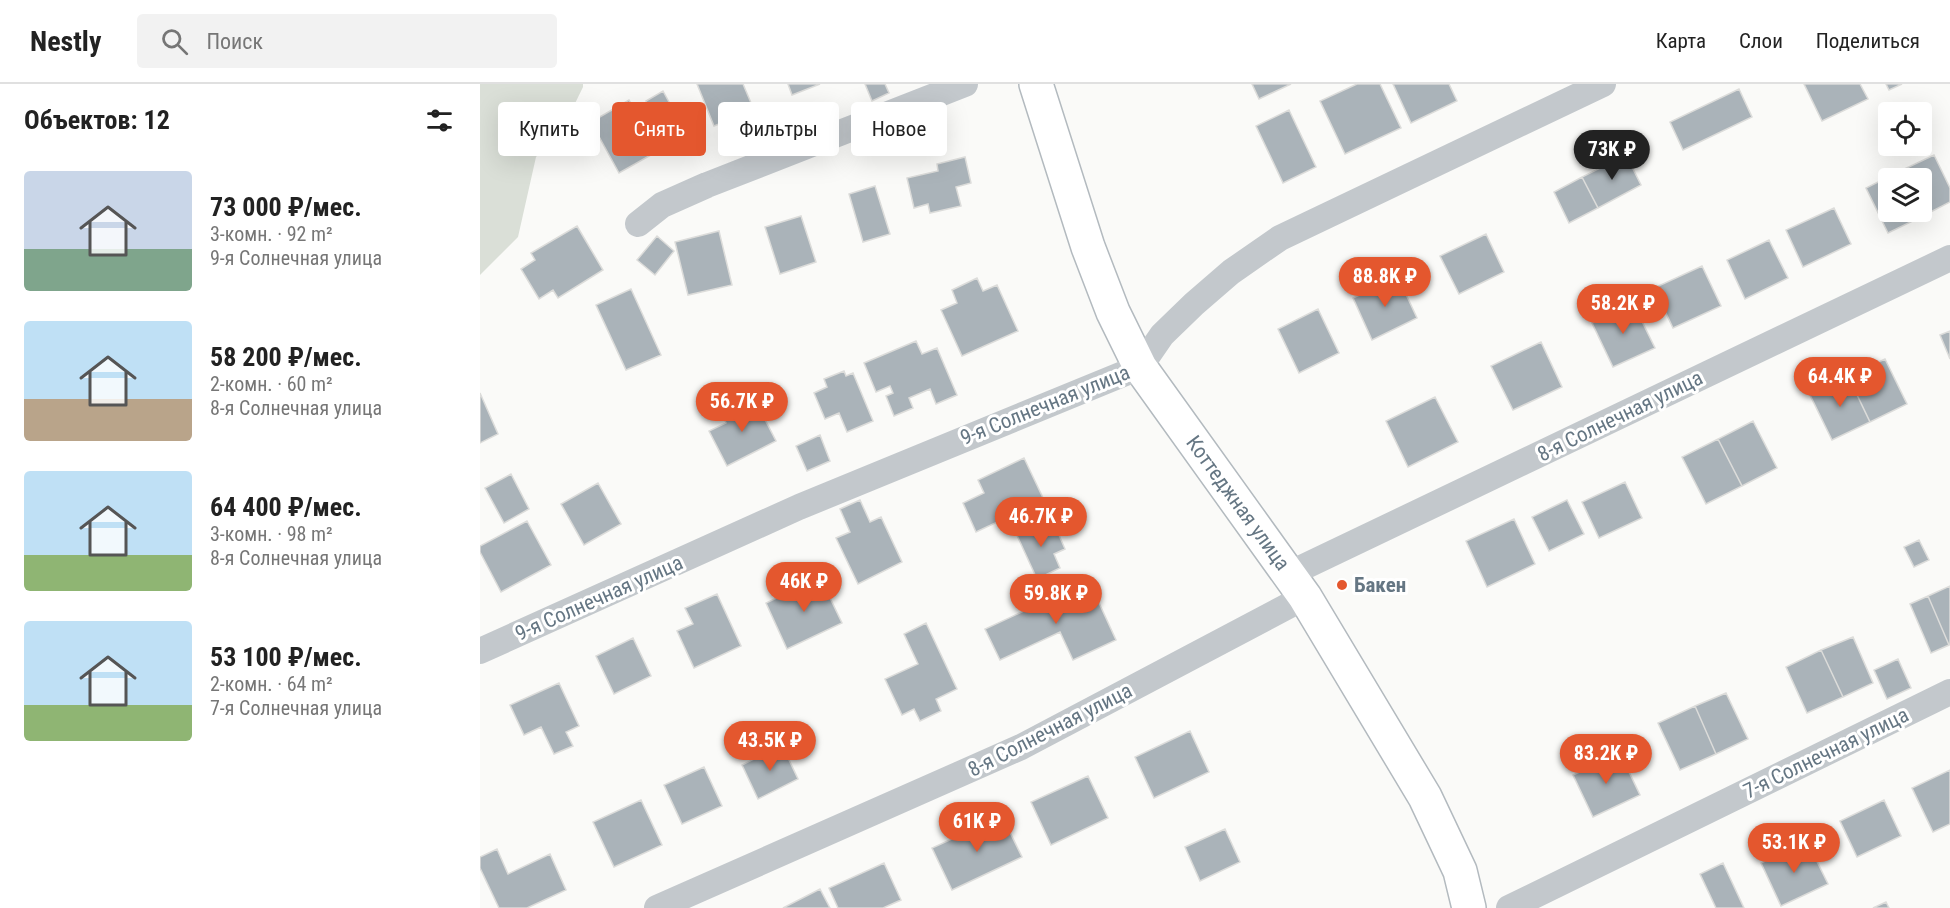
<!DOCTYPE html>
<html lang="ru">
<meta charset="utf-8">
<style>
:root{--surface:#fff;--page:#f2f2f2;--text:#222;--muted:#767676;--line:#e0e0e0;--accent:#e4572e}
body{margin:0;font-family:"Roboto Condensed",sans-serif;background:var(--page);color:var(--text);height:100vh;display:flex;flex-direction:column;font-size:22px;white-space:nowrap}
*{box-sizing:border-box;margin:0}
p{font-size:20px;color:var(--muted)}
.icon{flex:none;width:33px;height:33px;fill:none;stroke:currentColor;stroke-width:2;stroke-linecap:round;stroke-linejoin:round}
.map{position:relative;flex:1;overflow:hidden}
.panel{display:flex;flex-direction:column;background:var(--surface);width:480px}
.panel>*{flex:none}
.banner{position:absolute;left:18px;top:18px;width:570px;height:54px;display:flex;gap:12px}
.tools{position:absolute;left:1398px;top:18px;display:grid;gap:12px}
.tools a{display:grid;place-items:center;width:54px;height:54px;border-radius:6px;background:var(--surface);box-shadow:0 6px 24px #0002;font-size:30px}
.price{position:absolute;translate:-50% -51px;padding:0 14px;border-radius:21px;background:var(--accent);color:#fff;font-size:20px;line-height:39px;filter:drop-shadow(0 2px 3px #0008)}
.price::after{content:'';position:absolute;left:50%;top:36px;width:18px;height:14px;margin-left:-9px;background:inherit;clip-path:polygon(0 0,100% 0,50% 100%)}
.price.on{background:#222;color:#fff}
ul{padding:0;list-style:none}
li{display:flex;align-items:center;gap:18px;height:150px;padding:0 24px}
li span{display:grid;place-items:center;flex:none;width:168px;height:120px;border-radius:6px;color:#555}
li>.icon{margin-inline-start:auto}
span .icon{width:72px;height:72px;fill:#fffc;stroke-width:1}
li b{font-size:26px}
h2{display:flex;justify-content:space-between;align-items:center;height:72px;padding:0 24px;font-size:26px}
.chip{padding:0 21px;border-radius:6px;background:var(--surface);box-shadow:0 6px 24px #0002;font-size:21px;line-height:54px}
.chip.on{background:var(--accent);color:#fff}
header{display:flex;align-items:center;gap:36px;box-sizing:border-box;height:84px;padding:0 30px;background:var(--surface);border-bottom:2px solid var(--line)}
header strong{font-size:28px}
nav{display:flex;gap:33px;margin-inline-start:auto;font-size:21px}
.search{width:420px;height:54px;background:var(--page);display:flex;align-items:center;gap:15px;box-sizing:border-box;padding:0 21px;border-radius:6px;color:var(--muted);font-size:22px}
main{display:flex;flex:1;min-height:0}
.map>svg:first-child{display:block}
.green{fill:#dadfd7}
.building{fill:#aab3b9;stroke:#dcdcda;stroke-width:1.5}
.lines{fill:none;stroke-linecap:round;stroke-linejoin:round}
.secondary-casing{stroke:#b3babf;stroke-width:36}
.street{stroke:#c3c8cc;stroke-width:26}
.secondary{stroke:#fff;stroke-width:33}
.poi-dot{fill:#e4572e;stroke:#fff;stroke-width:2}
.labels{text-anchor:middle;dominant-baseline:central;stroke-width:6;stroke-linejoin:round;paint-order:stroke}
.street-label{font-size:21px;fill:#657683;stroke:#fff}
.poi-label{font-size:21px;font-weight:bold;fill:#657683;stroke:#fff;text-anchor:start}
</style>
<header>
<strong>Nestly</strong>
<div class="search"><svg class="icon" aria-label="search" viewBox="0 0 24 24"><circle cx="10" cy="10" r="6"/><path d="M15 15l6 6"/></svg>Поиск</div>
<nav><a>Карта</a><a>Слои</a><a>Поделиться</a></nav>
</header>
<main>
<section class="panel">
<h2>Объектов: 12<svg class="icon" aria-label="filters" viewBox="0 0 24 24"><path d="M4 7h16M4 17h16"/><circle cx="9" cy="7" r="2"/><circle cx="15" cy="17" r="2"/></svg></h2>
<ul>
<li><span style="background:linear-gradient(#c9d6e8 65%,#7fa58c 0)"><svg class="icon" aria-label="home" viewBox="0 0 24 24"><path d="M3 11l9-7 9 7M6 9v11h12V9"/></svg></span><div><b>73 000 ₽/мес.</b><p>3-комн. · 92 m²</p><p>9-я Солнечная улица</p></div></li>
<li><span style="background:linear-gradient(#bfe0f5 65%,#b9a48a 0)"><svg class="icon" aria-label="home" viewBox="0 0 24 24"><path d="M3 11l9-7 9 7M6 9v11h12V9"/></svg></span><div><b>58 200 ₽/мес.</b><p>2-комн. · 60 m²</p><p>8-я Солнечная улица</p></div></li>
<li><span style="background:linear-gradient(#bfe0f5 70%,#8fb573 0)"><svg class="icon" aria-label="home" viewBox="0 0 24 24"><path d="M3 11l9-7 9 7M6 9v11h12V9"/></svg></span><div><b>64 400 ₽/мес.</b><p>3-комн. · 98 m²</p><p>8-я Солнечная улица</p></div></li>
<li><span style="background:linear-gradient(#bfe0f5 70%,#8fb573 0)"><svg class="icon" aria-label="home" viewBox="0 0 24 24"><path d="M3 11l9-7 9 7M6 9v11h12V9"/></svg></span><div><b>53 100 ₽/мес.</b><p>2-комн. · 64 m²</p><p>7-я Солнечная улица</p></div></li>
</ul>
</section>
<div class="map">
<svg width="1470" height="824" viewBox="0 0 1470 824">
<rect width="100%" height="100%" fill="#fafaf8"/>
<path class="green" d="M0,0H103V3L85,40L56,73L38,153L0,191Z"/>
<path class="building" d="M217,0H263L274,26L234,42Z
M308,0H340L312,11Z
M385,0H405L409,9L392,17Z
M772,0H811L779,15Z
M877,0H900L921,44L865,70L840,17Z
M913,0H969L977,17L931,39Z
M1324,0H1380L1388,15L1342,37Z
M1406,0H1422L1409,6Z
M1259,5L1272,33L1203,66L1190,38Z
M183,7L210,57L193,66L166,17Z
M149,16L178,67L139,89L111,38Z
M809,26L836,83L803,99L776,42Z
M1146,71L1161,101L1118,124L1102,93Z
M1454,71L1470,104V118L1441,133L1438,128H1442V94H1422L1418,88Z
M485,73L491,99L476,103L481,122L450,129L448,120L434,124L427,94L458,87L457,80Z
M1418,88L1422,94H1408V128H1438L1441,133L1408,149L1386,104Z
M1102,93L1118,124L1089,139L1074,108Z
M395,102L410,150L383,158L369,110Z
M1354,124L1371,160L1323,183L1306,146Z
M321,132L336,178L300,190L285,143Z
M97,142L123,186L78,214L73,206L59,215L41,185L55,176L51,169Z
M239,147L252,201L208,211L195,158Z
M1006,150L1024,188L979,210L960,172Z
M177,152L194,167L175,191L157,176Z
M1289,156L1308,194L1265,215L1247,176Z
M1222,182L1241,222L1193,244L1174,204Z
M918,193L937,234L892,256L873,214Z
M497,194L503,207L517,201L538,247L482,272L461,226L477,219L472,206Z
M151,205L181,271L146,286L116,221Z
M1153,219L1175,264L1133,283L1112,239Z
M838,225L859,269L819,289L798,245Z
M1470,247V275L1460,251Z
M436,257L442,270L457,264L477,311L456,320L450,305L429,314L433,324L414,332L406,312L413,309L410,302L396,308L384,279Z
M1061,258L1082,303L1033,326L1011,282Z
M1405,275L1427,320L1390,338L1368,292Z
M364,287L366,292L373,289L393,337L367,348L359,329L345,335L334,309L347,303L344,295Z
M1368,292L1390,338L1352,356L1330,311Z
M0,309L18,350L0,359Z
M955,313L978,358L928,383L906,337Z
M275,316L296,357L247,382L229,347L246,339L243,332Z
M1273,337L1297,384L1262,402L1238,355Z
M340,351L350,377L327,387L316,362Z
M1238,355L1262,402L1226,420L1202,373Z
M544,374L564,416L496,448L483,419L504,409L498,396Z
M31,390L49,425L24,439L5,404Z
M1145,398L1162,434L1119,454L1102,418Z
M118,399L141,440L104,461L81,420Z
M380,416L390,438L401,433L422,478L378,500L356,454L370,448L360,425Z
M1087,416L1104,450L1069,467L1052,433Z
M1034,435L1055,480L1007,503L986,457Z
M558,436L565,450L576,444L585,465L574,470L580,484L557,495L535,447Z
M47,437L71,481L21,508L0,468V462Z
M1439,456L1449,476L1434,483L1424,463Z
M340,493L362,539L307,565L286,519Z
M609,497L636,556L593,576L580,548L520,576L505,545Z
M1470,502V560L1469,561L1448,512Z
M237,510L261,562L214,584L197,547L213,540L205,524Z
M1448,512L1469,561L1451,569L1430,520Z
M446,539L477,605L456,615L461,627L440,637L434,625L422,631L405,595L438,580L424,550Z
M1373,553L1393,599L1363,613L1341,566Z
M153,554L171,592L134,610L116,572Z
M1341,566L1363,613L1327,629L1306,583Z
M1418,575L1431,604L1407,615L1394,586Z
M79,599L99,642L86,648L93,662L74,670L61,643L44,651L30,621Z
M1246,609L1268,655L1236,670L1215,622Z
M1215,622L1236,670L1200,686L1178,639Z
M710,647L729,688L674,714L655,673Z
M302,661L318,695L278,715L262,681Z
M1140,669L1160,711L1113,733L1093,691Z
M224,683L242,722L202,740L184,701Z
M1470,686V740L1453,748L1432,704Z
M608,692L628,734L571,761L551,718Z
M161,716L182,761L134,783L113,738Z
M1404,716L1421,752L1377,773L1360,737Z
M522,732L542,773L472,806L452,764Z
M745,745L760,778L720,797L705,763Z
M1327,757L1348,800L1301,822L1281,779Z
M17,765L28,790L70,770L86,806L47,824H19L0,784V773Z
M404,779L421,816L403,824H358L349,804Z
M1243,779L1264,824H1236L1220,790Z
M340,805L350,824H303Z
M1406,818L1409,824H1393Z"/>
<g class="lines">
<g class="secondary-casing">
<path id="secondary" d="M556,0L608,163L633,228L660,283L825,513L945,713L980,787L989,824"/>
</g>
<path class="street" d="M158,140L182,121L227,101L485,0
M809,490L1470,174
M0,567L319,423L660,283L682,251L714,220L751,188L800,154L1123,0
M177,824L541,663L825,513
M1029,824L1470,608"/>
<use href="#secondary" class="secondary"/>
</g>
<circle class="poi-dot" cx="862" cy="501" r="6"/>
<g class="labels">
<g class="street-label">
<text transform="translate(565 321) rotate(-22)">9-я Солнечная улица</text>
<text transform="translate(1140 332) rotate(-26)">8-я Солнечная улица</text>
<text transform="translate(758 419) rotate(54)">Коттеджная улица</text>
<text transform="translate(119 514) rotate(-24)">9-я Солнечная улица</text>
<text transform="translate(570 646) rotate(-27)">8-я Солнечная улица</text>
<text transform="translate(1346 669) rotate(-26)">7-я Солнечная улица</text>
</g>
<g class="poi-label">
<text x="874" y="501">Бакен</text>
</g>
</g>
</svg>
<div class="tools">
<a><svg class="icon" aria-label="locate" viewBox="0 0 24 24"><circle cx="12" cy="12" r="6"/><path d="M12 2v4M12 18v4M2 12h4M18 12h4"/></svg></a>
<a><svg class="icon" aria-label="layers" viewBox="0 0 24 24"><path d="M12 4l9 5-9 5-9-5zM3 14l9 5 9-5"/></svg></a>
</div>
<b class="price on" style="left:1132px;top:97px">73K ₽</b>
<b class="price" style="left:905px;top:224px">88.8K ₽</b>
<b class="price" style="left:1143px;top:251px">58.2K ₽</b>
<b class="price" style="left:1360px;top:324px">64.4K ₽</b>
<b class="price" style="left:262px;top:349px">56.7K ₽</b>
<b class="price" style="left:561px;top:464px">46.7K ₽</b>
<b class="price" style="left:324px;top:529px">46K ₽</b>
<b class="price" style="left:576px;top:541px">59.8K ₽</b>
<b class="price" style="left:290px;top:688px">43.5K ₽</b>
<b class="price" style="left:1126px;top:701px">83.2K ₽</b>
<b class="price" style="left:497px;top:769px">61K ₽</b>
<b class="price" style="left:1314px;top:790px">53.1K ₽</b>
<div class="banner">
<a class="chip">Купить</a>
<a class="chip on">Снять</a>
<a class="chip">Фильтры</a>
<a class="chip">Новое</a>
</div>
</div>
</main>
